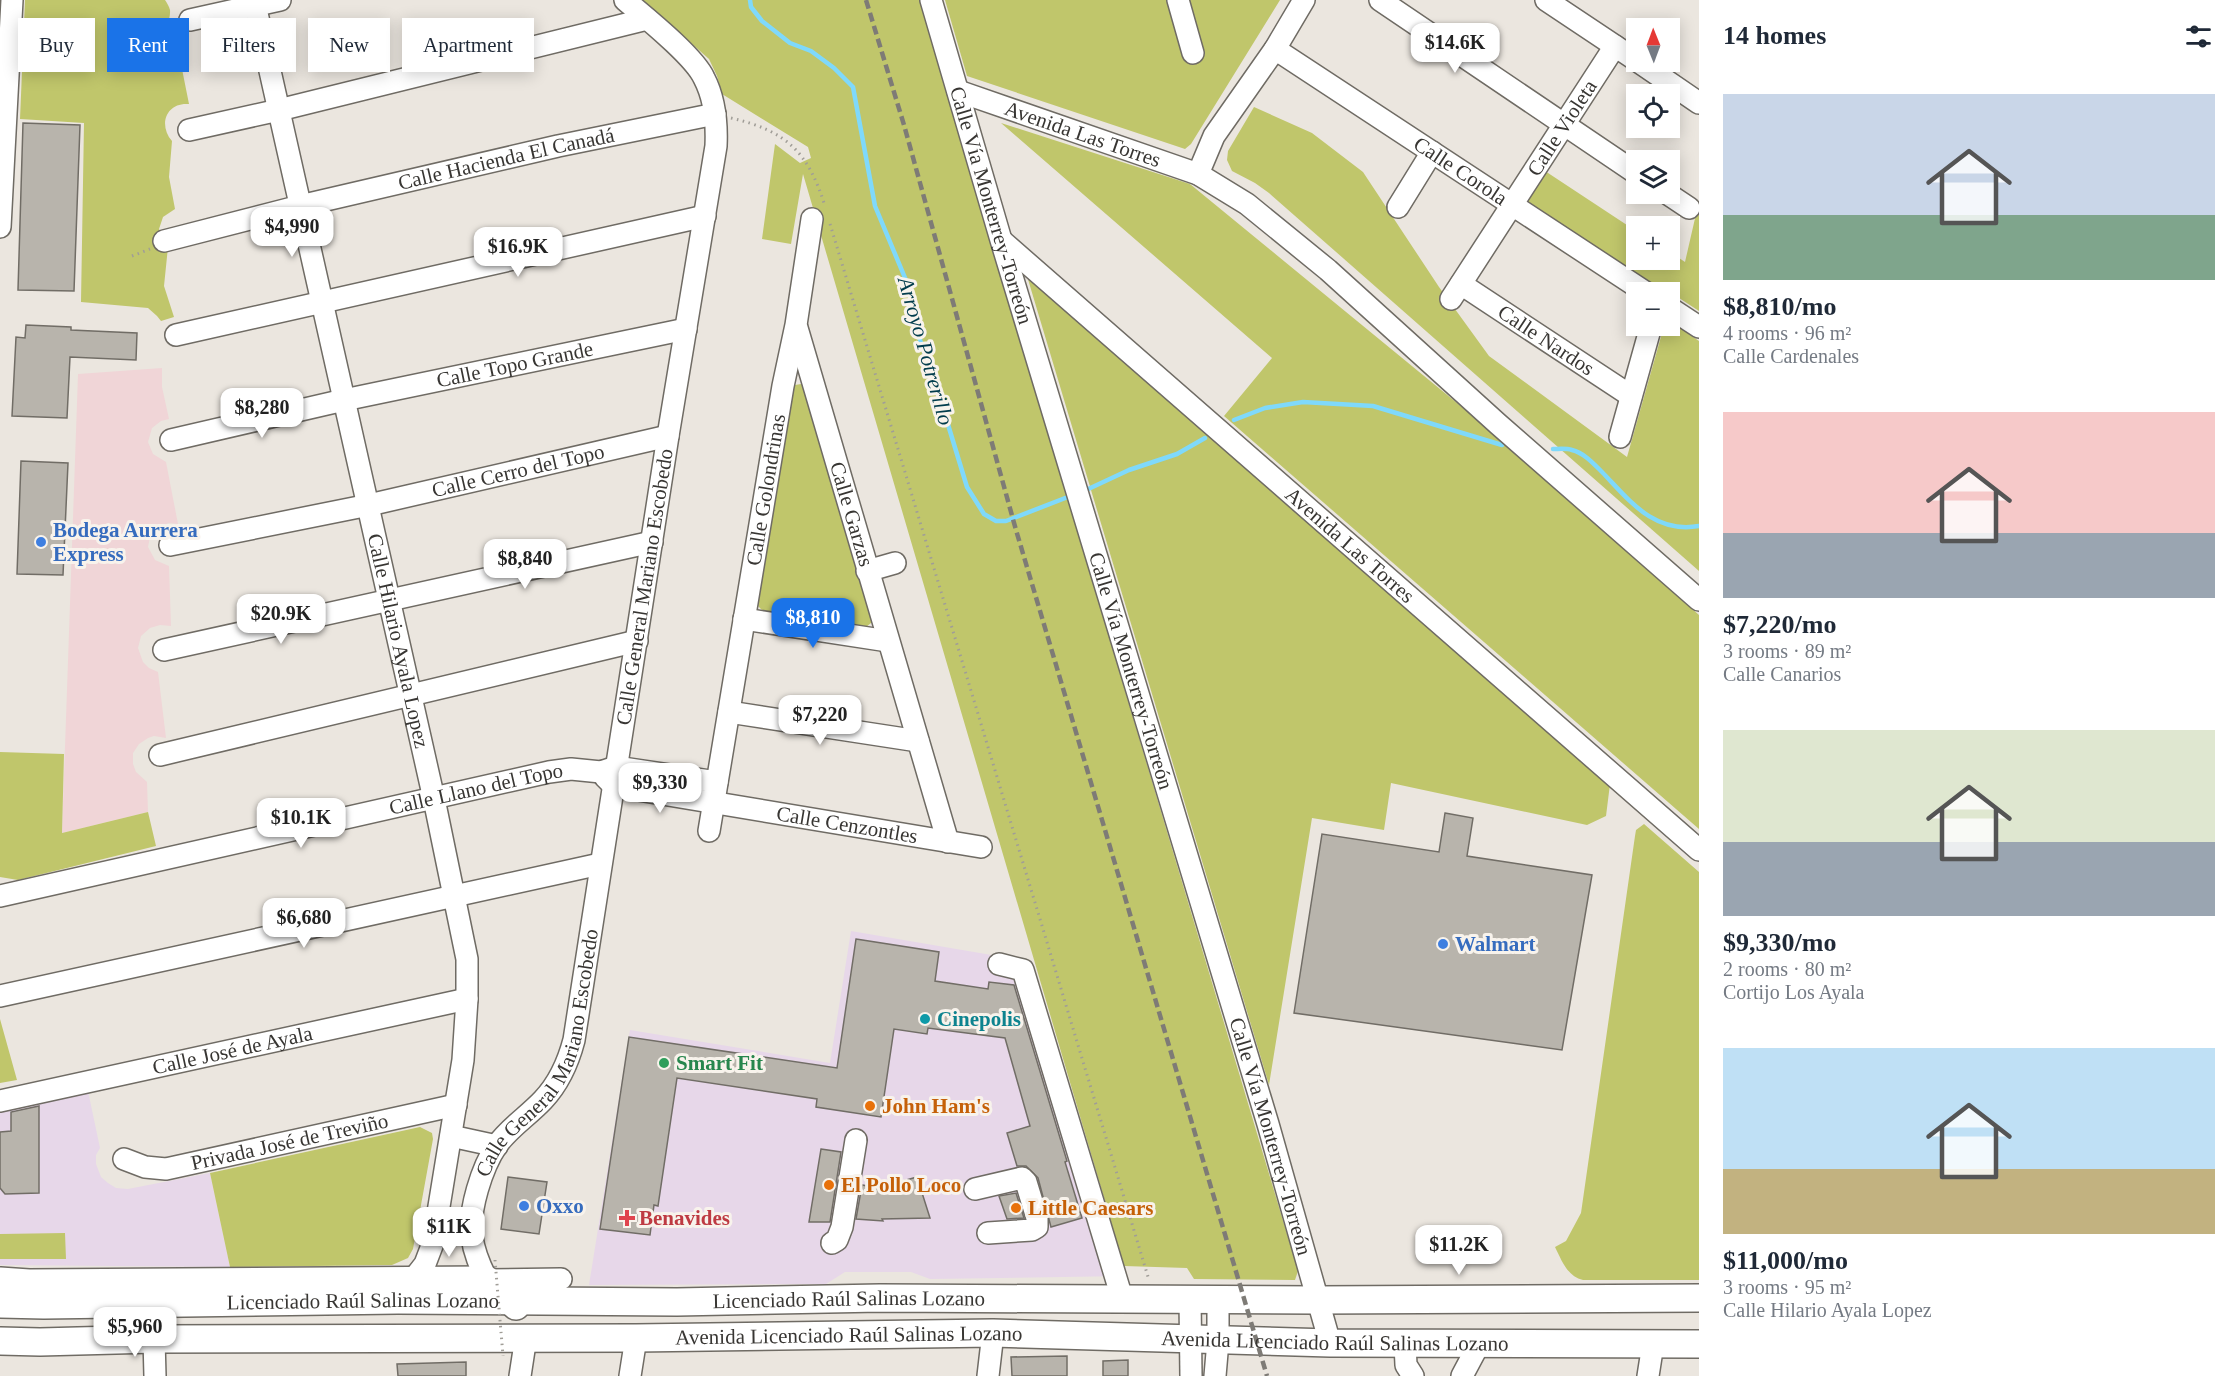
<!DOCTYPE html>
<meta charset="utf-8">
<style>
:root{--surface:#fff;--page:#f2f2f3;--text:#1f2937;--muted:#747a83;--accent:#1a73e8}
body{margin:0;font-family:Georgia,serif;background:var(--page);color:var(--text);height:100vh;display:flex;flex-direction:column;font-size:22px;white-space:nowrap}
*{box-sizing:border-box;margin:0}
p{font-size:20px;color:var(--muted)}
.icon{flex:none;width:33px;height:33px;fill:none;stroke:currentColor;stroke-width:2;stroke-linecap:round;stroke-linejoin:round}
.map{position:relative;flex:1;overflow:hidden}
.details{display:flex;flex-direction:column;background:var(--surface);width:540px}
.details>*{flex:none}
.top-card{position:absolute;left:18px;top:18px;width:570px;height:54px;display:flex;gap:12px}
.needle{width:39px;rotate:359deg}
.fabs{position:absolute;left:1626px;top:18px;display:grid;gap:12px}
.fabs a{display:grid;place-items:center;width:54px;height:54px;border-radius:0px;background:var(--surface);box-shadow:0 3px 15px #0003;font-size:30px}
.price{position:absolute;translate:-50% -51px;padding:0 14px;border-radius:12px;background:#fff;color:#222;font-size:20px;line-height:39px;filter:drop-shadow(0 2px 3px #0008)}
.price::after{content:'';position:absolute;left:50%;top:36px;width:18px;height:14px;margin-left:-9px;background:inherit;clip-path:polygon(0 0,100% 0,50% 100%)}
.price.on{background:var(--accent);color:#fff}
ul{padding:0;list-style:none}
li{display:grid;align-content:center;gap:12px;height:318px;padding:0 24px}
li span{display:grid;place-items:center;height:186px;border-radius:0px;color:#555}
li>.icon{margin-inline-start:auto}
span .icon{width:108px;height:108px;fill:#fffc;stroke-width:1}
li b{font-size:26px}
h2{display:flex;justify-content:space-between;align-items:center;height:72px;padding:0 24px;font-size:26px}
.pill{padding:0 21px;border-radius:0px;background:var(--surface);box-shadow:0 3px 15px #0003;font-size:21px;line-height:54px}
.pill.on{background:var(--accent);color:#fff}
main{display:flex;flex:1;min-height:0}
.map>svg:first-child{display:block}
.commercial{fill:#e7d7e9}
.education{fill:#f0d5d7}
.green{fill:#c0c66b}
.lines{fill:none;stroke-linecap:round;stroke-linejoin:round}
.stream{stroke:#7fd9fb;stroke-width:4.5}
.building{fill:#b8b4ac;stroke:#716d66;stroke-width:1.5}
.minor-casing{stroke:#6f6b64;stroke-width:24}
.major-casing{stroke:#6f6b64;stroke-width:30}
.path{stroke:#a09d97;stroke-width:3;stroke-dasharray:1.5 4.5;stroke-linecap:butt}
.minor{stroke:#fff;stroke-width:21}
.major{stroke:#fff;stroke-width:27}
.rail{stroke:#7e7b76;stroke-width:4.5;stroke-dasharray:9 4.5;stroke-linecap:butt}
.path-bridge{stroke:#a09d97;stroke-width:3;stroke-dasharray:1.5 4.5;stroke-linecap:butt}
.shop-dot{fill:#3f7fe0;stroke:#f8f3ec;stroke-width:2}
.culture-dot{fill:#0f9aa8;stroke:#f8f3ec;stroke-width:2}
.leisure-dot{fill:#2e9e5b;stroke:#f8f3ec;stroke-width:2}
.food-dot{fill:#e8710a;stroke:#f8f3ec;stroke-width:2}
.health-dot{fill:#e0444e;stroke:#f8f3ec;stroke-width:2}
.labels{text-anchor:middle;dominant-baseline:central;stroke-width:6;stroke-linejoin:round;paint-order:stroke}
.street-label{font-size:21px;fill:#383633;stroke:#f8f3ec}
.shop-label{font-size:21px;font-weight:bold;fill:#366cbe;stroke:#f8f3ec;text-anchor:start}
.culture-label{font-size:21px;font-weight:bold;fill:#0d838f;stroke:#f8f3ec;text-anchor:start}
.leisure-label{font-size:21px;font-weight:bold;fill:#27864d;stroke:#f8f3ec;text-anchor:start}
.food-label{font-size:21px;font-weight:bold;fill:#c56008;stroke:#f8f3ec;text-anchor:start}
.health-label{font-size:21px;font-weight:bold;fill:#be3a42;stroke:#f8f3ec;text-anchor:start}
.water-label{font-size:22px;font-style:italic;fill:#013c4c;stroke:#f8f3ec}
</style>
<main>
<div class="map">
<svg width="1699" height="1376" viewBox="0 0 1699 1376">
<rect width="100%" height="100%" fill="#ebe6df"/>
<path class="commercial" d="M851,931L1032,962L1126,1276L930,1279L911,1272H845L826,1284L589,1285L630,1030L830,1063Z
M88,1091L100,1148L96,1155V1164L101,1177L108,1183L116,1188L128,1189L210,1173L230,1267L0,1265V1109Z"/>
<path class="education" d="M162,368V387L169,419L161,421L152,428L148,442L153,454L166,462L178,524L169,523L157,527L150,537L148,547L155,560L169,566L171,626L160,625L150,628L141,636L138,648L143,662L149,668L158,672L166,738L154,736L148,738L139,744L133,753V764L136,772L147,782L148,812L62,833L78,374Z"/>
<path class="green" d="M25,0H165C167,3 169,6 170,10C171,20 163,27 175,34L189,104C166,102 158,125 172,141L169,177L175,209L163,217L159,229L168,247L164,286L174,317L161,321L157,316L148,308L81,302L84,123L20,119Z
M642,0H921L1064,486L1298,1271L1295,1280L1194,1279L1187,1268L1124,1266L803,174L791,244L762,239L775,144L800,163L811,158L808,147L722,94L717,76L709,59Z
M945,0H1280L1191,144L1185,149L967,76Z
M1254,107L1312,133L1363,172L1439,287L1489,356L1627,457L1664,326H1670L1671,322L1699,341V571L1269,193L1255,183L1232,171L1227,160L1228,151Z
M1001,123L1190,184L1507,444L1699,615V829L1224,416L1272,358Z
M1545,171L1636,231V260H1670V252L1685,262L1699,201V311L1676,296L1675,299L1670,296V292H1665L1525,201Z
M1027,276L1610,784L1606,816L1587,825L1391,783L1384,830L1312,818L1269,1085Z
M801,384L807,393L871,620V623L866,627L763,611L758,606L793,389L795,385Z
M0,752L64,754L62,833L148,812L156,846L18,880L0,877Z
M1644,824L1699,872V1280H1583C1567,1276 1562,1261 1555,1247L1566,1241L1581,1213L1635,836L1636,830Z
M0,1019L17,1080L0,1083Z
M420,1127L432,1133L433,1139L413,1249L408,1258L392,1265L230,1267L210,1173Z
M65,1233L66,1259H0V1234Z"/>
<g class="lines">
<path class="stream" d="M750,0L751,7L762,21L790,43L811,51L834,68L853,87L875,206L913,297L920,340L939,395L967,487L984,514L996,521H1006L1073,495
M1234,420L1265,408L1303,402L1373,406L1502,445
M1553,449C1559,449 1566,448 1572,450C1584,453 1593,463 1602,472C1630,501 1654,534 1699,526
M1084,491L1129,470L1177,454L1205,438"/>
</g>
<path class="building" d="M23,123L80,125L74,291L18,290Z
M26,325L71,327V330L137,333L136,360L70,357L67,418L12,416L16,337L25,338Z
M21,461L68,463L63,575L17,574Z
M1445,813L1473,818L1467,856L1592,875L1562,1050L1294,1013L1322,834L1439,852Z
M856,939L939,952L935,981L988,989L989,982L1014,985L1067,1161L1065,1162L1082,1218L1051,1227L1038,1178L1026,1166H1017L1007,1133L1030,1126L1005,1038L928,1028L927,1034L894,1029L881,1117L816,1107L817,1099L677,1078L658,1206L654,1205L650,1235L600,1229L629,1037L837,1068Z
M39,1106V1193L5,1194L0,1188V1132L11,1131V1112Z
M821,1149L841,1152L830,1222H809Z
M508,1177L547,1182L539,1234L501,1229Z
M917,1177L930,1218L882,1219L883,1221L856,1219L862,1185L878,1188Z
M1016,1193L1024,1218L1007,1219L999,1196Z
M1067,1356V1376H1012L1011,1357Z
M1128,1360V1376H1103V1361Z
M466,1362V1376H398L397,1364Z"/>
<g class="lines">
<g class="minor-casing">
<g id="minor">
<path id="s1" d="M254,0L434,799L467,959V999L463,1060L433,1243L425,1264L411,1282"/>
<path id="s2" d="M931,0L1001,240L1268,1124L1330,1343"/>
<path d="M1178,0L1193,53"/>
<path d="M1380,0L1636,173"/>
<path d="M1546,0L1636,60"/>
<path d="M190,20L280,0"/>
<path id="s3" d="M1275,49L1645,292"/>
<path d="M1639,62L1699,103"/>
<path id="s4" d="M958,91L1198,174L1247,204L1328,270L1498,424L1699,600"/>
<path d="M189,130L279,110L647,19"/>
<path d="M1198,174L1214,136L1275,49L1304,0"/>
<path d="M1668,194L1689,208"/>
<path d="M1398,207L1432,152"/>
<path d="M0,227L12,0"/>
<path id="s5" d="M164,241L300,206L558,146L715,114"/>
<path id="s6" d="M1002,241L1699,850"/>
<path id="s7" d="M1461,284L1631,396"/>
<path id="s8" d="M1451,299L1615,46"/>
<path d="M1670,308L1699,327"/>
<path id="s9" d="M797,328L948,842"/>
<path d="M176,335L705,216"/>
<path d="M1620,437L1651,326"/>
<path id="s10" d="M171,440L344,400L686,329"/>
<path id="s11" d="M170,545L369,505L668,436"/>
<path d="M867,571L895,563"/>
<path d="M744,619L888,641"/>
<path d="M164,650L652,542"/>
<path d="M729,712L918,741"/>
<path d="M160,755L637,641"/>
<path id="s12" d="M605,777L614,786L981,847"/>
<path id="s13" d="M709,831L783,386L796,325L812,219"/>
<path id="s14" d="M0,896L549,772L571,769L601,772L616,767L717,782"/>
<path d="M999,964L1023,970L1122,1298"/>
<path d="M0,996L600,864"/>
<path id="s15" d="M0,1101L467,999"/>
<path d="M451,1136L497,1146"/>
<path id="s16" d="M124,1159L145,1167L166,1169L456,1105"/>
<path d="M975,1189L1022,1178L1026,1182L1037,1218V1227L1032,1230L988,1233"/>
<path d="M832,1243L837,1240L842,1227L856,1140"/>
<path id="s17" d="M561,1279L487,1280C480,1266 474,1253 472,1237C468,1211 482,1167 497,1145C509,1128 528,1116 543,1100C559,1083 568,1063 574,1040L668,436L716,146C717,124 715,99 704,78C694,56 645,17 625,0"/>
<path d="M1190,1299L1191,1376"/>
<path d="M154,1339L155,1376"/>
<path d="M1405,1344L1406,1365L1413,1376"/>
<path d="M520,1376L526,1337"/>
<path d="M630,1376L636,1338"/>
<path d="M988,1376L993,1333"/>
<path d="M1215,1376L1218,1341V1299"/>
<path d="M1462,1376L1479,1344"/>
<path d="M1648,1376L1653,1344"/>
</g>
</g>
<g class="major-casing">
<g id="major">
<path d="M0,1281L29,1283L487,1280L516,1306"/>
<path id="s18" d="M0,1304L44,1305L398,1300L677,1302L880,1298L1317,1300L1699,1298"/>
<path id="s19" d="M0,1341L40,1342L154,1339L636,1338L993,1333L1330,1343L1699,1344"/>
</g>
</g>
<path class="path" d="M731,118C787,131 808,152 825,206
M830,224L1149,1280
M132,256L150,249"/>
<use href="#minor" class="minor"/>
<use href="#major" class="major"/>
<path class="rail" d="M866,0L904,125L1016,530L1267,1376"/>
<path class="path-bridge" d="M495,1260L503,1356"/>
</g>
<g class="shop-dot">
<circle cx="41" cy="542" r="6"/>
<circle cx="1443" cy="944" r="6"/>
<circle cx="524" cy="1206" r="6"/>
</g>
<circle class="culture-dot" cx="925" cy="1019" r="6"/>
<circle class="leisure-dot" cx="664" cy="1063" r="6"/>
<g class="food-dot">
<circle cx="870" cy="1106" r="6"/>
<circle cx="829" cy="1185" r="6"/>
<circle cx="1016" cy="1208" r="6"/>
</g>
<path class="health-dot" d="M624 1209h6v6h6v6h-6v6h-6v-6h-6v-6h6z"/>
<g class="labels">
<g class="street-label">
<text stroke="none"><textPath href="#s8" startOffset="204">Calle Violeta</textPath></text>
<text stroke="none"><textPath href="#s4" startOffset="132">Avenida Las Torres</textPath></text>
<text stroke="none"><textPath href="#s5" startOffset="352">Calle Hacienda El Canadá</textPath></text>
<text stroke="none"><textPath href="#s3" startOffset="222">Calle Corola</textPath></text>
<text stroke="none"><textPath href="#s2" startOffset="214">Calle Vía Monterrey-Torreón</textPath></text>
<text stroke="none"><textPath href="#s7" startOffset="102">Calle Nardos</textPath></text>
<text stroke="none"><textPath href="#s10" startOffset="352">Calle Topo Grande</textPath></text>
<text stroke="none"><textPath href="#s11" startOffset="356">Calle Cerro del Topo</textPath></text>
<text stroke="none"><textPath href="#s13" startOffset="346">Calle Golondrinas</textPath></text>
<text stroke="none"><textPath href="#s9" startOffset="194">Calle Garzas</textPath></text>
<text stroke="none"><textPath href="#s6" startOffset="462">Avenida Las Torres</textPath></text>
<text stroke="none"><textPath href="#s17" startOffset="808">Calle General Mariano Escobedo</textPath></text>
<text stroke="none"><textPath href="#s1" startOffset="657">Calle Hilario Ayala Lopez</textPath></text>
<text stroke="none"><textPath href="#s2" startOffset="700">Calle Vía Monterrey-Torreón</textPath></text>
<text stroke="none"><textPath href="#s14" startOffset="488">Calle Llano del Topo</textPath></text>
<text stroke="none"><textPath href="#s12" startOffset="249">Calle Cenzontles</textPath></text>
<text stroke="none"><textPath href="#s15" startOffset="238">Calle José de Ayala</textPath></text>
<text stroke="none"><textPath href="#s17" startOffset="322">Calle General Mariano Escobedo</textPath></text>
<text stroke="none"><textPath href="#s2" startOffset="1186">Calle Vía Monterrey-Torreón</textPath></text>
<text stroke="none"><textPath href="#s16" startOffset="170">Privada José de Treviño</textPath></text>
<text stroke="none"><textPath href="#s18" startOffset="849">Licenciado Raúl Salinas Lozano</textPath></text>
<text stroke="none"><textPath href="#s18" startOffset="363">Licenciado Raúl Salinas Lozano</textPath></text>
<text stroke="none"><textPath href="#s19" startOffset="849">Avenida Licenciado Raúl Salinas Lozano</textPath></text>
<text stroke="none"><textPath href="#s19" startOffset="1335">Avenida Licenciado Raúl Salinas Lozano</textPath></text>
</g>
<g class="shop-label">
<text x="53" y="530">Bodega Aurrera<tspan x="53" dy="24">Express</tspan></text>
<text x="1455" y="944">Walmart</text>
<text x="536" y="1206">Oxxo</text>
</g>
<g class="culture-label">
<text x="937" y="1019">Cinepolis</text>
</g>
<g class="leisure-label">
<text x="676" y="1063">Smart Fit</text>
</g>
<g class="food-label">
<text x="882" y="1106">John Ham's</text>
<text x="841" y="1185">El Pollo Loco</text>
<text x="1028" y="1208">Little Caesars</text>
</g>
<g class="health-label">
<text x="639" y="1218">Benavides</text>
</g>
<g class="water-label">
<text transform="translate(926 351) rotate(74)">Arroyo Potrerillo</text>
</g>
</g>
</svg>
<div class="fabs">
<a><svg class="needle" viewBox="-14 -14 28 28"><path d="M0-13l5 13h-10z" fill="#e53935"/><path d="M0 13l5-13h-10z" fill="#747a83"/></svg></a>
<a><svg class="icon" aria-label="locate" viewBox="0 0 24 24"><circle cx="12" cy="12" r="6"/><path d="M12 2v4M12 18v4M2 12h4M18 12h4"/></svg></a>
<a><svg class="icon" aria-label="layers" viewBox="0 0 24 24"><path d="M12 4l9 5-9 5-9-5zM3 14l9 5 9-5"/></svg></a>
<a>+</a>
<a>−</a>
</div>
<b class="price" style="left:1455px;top:74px">$14.6K</b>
<b class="price" style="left:292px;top:258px">$4,990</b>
<b class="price" style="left:518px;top:278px">$16.9K</b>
<b class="price" style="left:262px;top:439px">$8,280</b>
<b class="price" style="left:525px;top:590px">$8,840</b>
<b class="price" style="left:281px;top:645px">$20.9K</b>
<b class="price on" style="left:813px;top:649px">$8,810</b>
<b class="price" style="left:820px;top:746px">$7,220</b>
<b class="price" style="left:660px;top:814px">$9,330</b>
<b class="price" style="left:301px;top:849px">$10.1K</b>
<b class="price" style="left:304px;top:949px">$6,680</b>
<b class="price" style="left:449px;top:1258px">$11K</b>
<b class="price" style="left:1459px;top:1276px">$11.2K</b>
<b class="price" style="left:135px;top:1358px">$5,960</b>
<div class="top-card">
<a class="pill">Buy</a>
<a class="pill on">Rent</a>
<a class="pill">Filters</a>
<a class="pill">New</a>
<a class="pill">Apartment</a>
</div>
</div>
<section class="details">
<h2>14 homes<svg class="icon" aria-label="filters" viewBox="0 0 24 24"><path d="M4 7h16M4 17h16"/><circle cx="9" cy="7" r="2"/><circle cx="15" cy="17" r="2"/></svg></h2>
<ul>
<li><span style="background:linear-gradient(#c9d6e8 65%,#7fa58c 0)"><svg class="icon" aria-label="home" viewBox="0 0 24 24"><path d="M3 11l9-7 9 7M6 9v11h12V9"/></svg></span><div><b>$8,810/mo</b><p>4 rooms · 96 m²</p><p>Calle Cardenales</p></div></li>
<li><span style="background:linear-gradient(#f6c9c9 65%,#9aa5b1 0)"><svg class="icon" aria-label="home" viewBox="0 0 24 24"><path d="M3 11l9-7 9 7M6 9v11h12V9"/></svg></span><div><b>$7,220/mo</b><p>3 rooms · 89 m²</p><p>Calle Canarios</p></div></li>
<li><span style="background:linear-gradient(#dfe7d0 60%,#9aa5b1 0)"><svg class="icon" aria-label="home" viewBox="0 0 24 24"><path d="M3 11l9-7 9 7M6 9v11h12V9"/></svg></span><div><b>$9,330/mo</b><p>2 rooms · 80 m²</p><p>Cortijo Los Ayala</p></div></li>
<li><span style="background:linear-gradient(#bfe0f5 65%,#c2b280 0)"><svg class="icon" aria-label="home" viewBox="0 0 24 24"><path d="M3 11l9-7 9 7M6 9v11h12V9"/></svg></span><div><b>$11,000/mo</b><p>3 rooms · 95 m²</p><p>Calle Hilario Ayala Lopez</p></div></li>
</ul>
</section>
</main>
